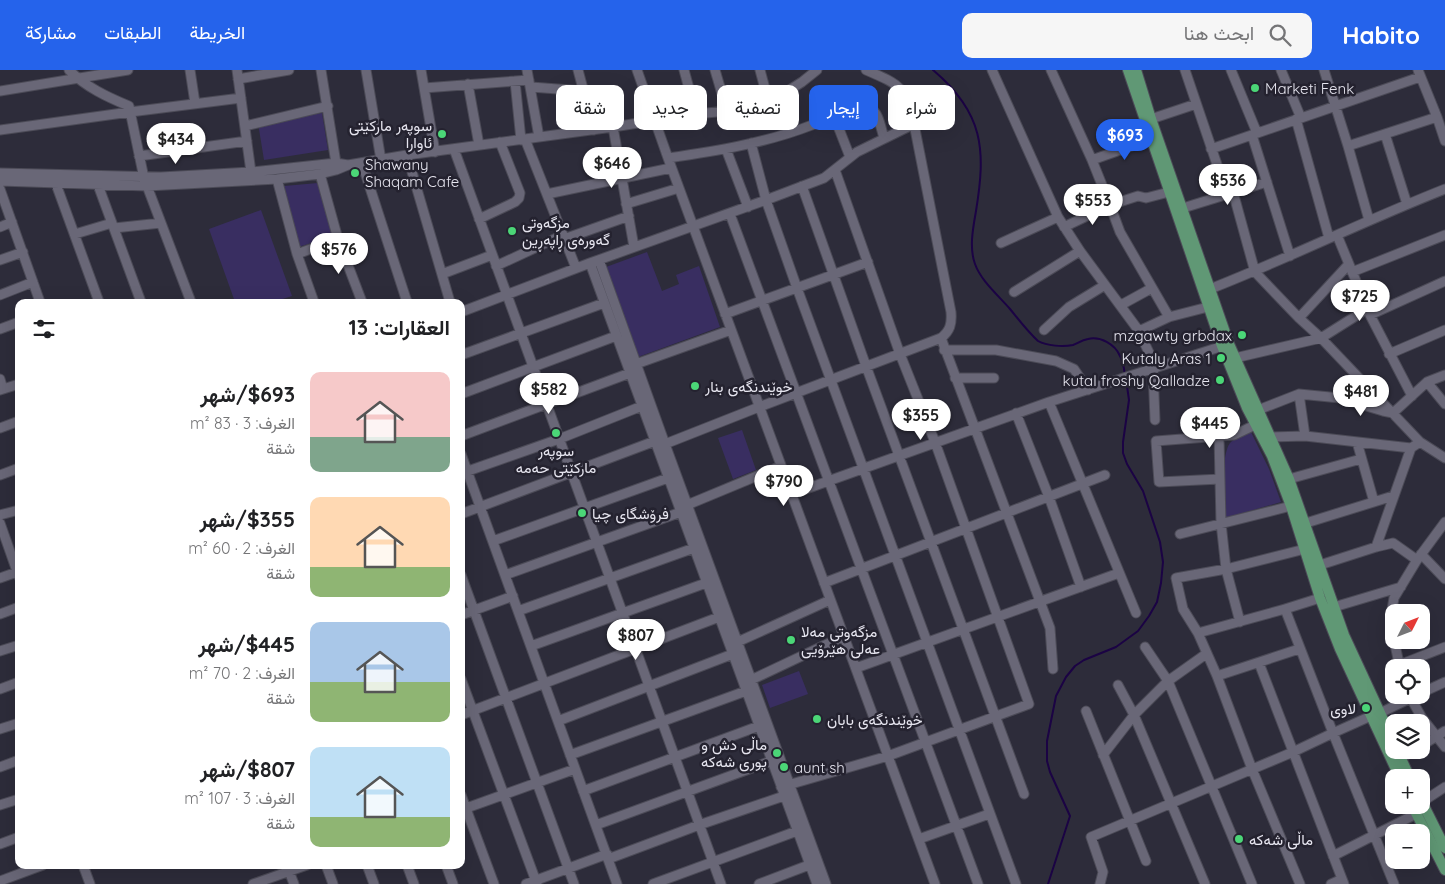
<!DOCTYPE html>
<html lang="ar">
<meta charset="utf-8">
<style>
:root{--surface:#fff;--page:#f6f6f6;--text:#202124;--muted:#757577;--accent:#2563eb}
body{margin:0;font-family:Quicksand,Vazirmatn,sans-serif;background:var(--page);color:var(--text);direction:rtl;height:100vh;display:flex;flex-direction:column;font-size:19px;white-space:nowrap}
*{box-sizing:border-box;margin:0}
p{font-size:16px;color:var(--muted)}
.icon{flex:none;width:28px;height:28px;fill:none;stroke:currentColor;stroke-width:2;stroke-linecap:round;stroke-linejoin:round}
.map{position:relative;flex:1;overflow:hidden;direction:ltr}
.side{position:absolute;left:15px;top:229px;width:450px;height:570px;display:flex;flex-direction:column;background:var(--surface);border-radius:10px;box-shadow:0 5px 20px #0002;direction:rtl}
.side>*{flex:none}
.banner{position:absolute;left:480px;top:15px;width:475px;height:45px;direction:rtl;display:flex;gap:10px}
.needle{width:32px;rotate:48deg}
.controls{position:absolute;left:1385px;top:534px;display:grid;gap:10px}
.controls a{display:grid;place-items:center;width:45px;height:45px;border-radius:10px;background:var(--surface);box-shadow:0 5px 20px #0002;font-size:25px}
.price{position:absolute;translate:-50% -42px;padding:0 11px;border-radius:18px;background:#fff;color:#222;font-size:16px;line-height:32px;filter:drop-shadow(0 1px 2px #0008)}
.price::after{content:'';position:absolute;left:50%;top:30px;width:15px;height:11px;margin-left:-8px;background:inherit;clip-path:polygon(0 0,100% 0,50% 100%)}
.price.on{background:var(--accent);color:#fff}
ul{padding:0;list-style:none}
li{display:flex;align-items:center;gap:15px;height:125px;padding:0 15px}
li span{display:grid;place-items:center;flex:none;width:140px;height:100px;border-radius:10px;color:#555}
li>.icon{margin-inline-start:auto}
span .icon{width:60px;height:60px;fill:#fffc;stroke-width:1}
li b{font-size:21px}
h2{display:flex;justify-content:space-between;align-items:center;height:60px;padding:0 15px;font-size:21px}
.pill{padding:0 18px;border-radius:10px;background:var(--surface);box-shadow:0 5px 20px #0002;font-size:18px;line-height:45px}
.pill.on{background:var(--accent);color:#fff}
header{display:flex;align-items:center;gap:30px;box-sizing:border-box;height:70px;padding:0 25px;background:var(--accent);color:#fff}
header strong{font-size:24px}
nav{display:flex;gap:28px;margin-inline-start:auto;font-size:18px}
.search{width:350px;height:45px;background:var(--page);display:flex;align-items:center;gap:12px;box-sizing:border-box;padding:0 18px;border-radius:10px;color:var(--muted);font-size:19px}
.map>svg:first-child{display:block}
.green{fill:#392e61}
.lines{fill:none;stroke-linecap:round;stroke-linejoin:round}
.stream{stroke:#1b0344;stroke-width:2}
.minor-casing{stroke:#4c4b57;stroke-width:11}
.major-casing{stroke:#4c4b57;stroke-width:12}
.minor{stroke:#696777;stroke-width:9}
.major{stroke:#609875;stroke-width:10}
.poi-dot{fill:#4bd677;stroke:#24222f;stroke-width:2}
.labels{text-anchor:middle;dominant-baseline:central;stroke-width:5;stroke-linejoin:round;paint-order:stroke}
.poi-label{font-size:15px;fill:#e7e6f0;stroke:#24222f;text-anchor:start}
</style>
<header>
<strong>Habito</strong>
<div class="search"><svg class="icon" aria-label="search" viewBox="0 0 24 24"><circle cx="10" cy="10" r="6"/><path d="M15 15l6 6"/></svg>ابحث هنا</div>
<nav><a>الخريطة</a><a>الطبقات</a><a>مشاركة</a></nav>
</header>
<div class="map">
<svg width="1445" height="814" viewBox="0 0 1445 814">
<rect width="100%" height="100%" fill="#2d2c3a"/>
<path class="green" d="M322,43L328,80L264,90L258,53Z
M318,113L333,167L298,177L284,116Z
M261,140L292,226L273,232H235L209,159Z
M647,182L662,221L679,214L676,205L699,196L720,257L638,287L606,197Z
M742,360L756,400L733,409L718,368Z
M1250,360L1269,399L1281,432L1225,448C1223,432 1221,385 1230,373C1234,368 1244,364 1250,360Z
M799,601L808,624L770,638L762,615Z"/>
<g class="lines">
<path class="stream" d="M933,0C984,43 986,80 976,141C973,158 969,178 975,194C981,211 999,226 1010,239C1019,250 1028,262 1038,271C1047,276 1063,277 1073,275C1078,273 1082,270 1088,269C1100,266 1115,274 1120,286C1123,291 1124,298 1125,305
M1048,814L1070,746L1050,702L1047,691V671L1056,626L1066,607L1075,596L1084,590L1116,577L1138,561L1149,546L1157,532L1161,513L1163,492L1160,472L1143,421L1127,394L1123,383V372L1129,330L1126,309"/>
<g class="minor-casing">
<path id="minor" d="M69,0C86,17 107,27 129,36L144,108L191,232
M190,0L195,33
M237,0L251,102
M321,0L336,93
M366,0L381,90
M421,0L435,82
M527,0L539,67
M578,0L594,60
M637,0L668,88L935,814
M684,0L696,44
M715,0L727,41
M760,0L768,30
M992,0L1058,147L1080,181L1139,261L1156,298
M1051,0L1092,90L1110,135L1120,162L1169,247
M1185,0L1227,124
M1231,0L1257,63
M1281,0L1301,48
M1324,0L1348,76L1369,150
M1418,0L1437,47L1445,71
M238,9L289,0
M515,11L521,70
M468,14L479,75
M531,17L584,21
M424,18L529,10
M0,21L128,0
M834,46L850,87
M1151,49L1196,34
M1296,49L1329,168
M245,56L328,36
M613,57L634,177
M0,60L130,42L241,28
M1385,64L1407,134
M1252,65L1290,186
M525,69L576,198
M751,73L766,130L797,218L1016,814
M1348,76L1437,47
M454,79L721,814
M726,79L748,137
M1211,79L1420,7
M407,85L450,232
M139,86L247,71
M668,88C716,81 766,73 812,55C822,51 861,34 870,38C879,42 881,59 884,68
M1092,90L1151,69
M362,93L407,232
M0,103L161,107L251,102L336,93L348,95
M320,104L338,169L362,232
M277,109L297,184L314,232
M0,111L147,116L277,109L320,104L336,100L348,95L407,85L613,57L696,44L727,41L780,26L802,12L817,0
M56,114L99,232
M98,115L141,232
M802,116L866,296L1024,724
M0,119L40,232
M1233,122L1255,202L1299,248L1321,268L1420,372L1445,388
M547,124L671,98
M626,134L679,118
M1183,138L1267,112
M730,144L978,814
M479,149L515,132L519,128L520,123L500,72
M0,157L12,152
M1064,157L1110,135L1138,126L1146,128L1169,122
M114,158L161,153
M75,164L112,153
M1337,165L1370,245L1412,326
M564,169L629,146
M1001,173L1058,147
M297,184L338,169
M0,190L23,182
M599,190L665,374L826,814
M590,193L817,814
M496,196L563,165
M1352,202L1445,165
M442,204L492,185
M1210,219C1289,188 1366,150 1445,119
M1014,222L1080,181
M0,225L33,212
M1121,235L1152,218
M461,242L590,193L766,130L824,108L857,82L914,54
M725,244L868,192
M1370,245L1445,211
M1299,248L1349,194
M0,259L19,252
M1044,260L1069,237L1105,215
M1139,261L1169,247L1208,237
M941,268L1050,558L1053,599
M944,280H996L1056,291L1074,299L1088,320
M1389,284L1445,260
M461,285L604,233
M1235,288L1321,268L1367,239
M636,294L731,260
M1153,299L1155,350
M955,308H994
M0,309L3,319
M1427,312L1445,334
M0,320L19,314
M461,324L616,266
M1299,324L1305,366
M1049,332L1136,543
M1258,340L1299,324L1340,328L1383,341L1393,343L1427,312L1445,305
M1016,343L1049,427L1081,517
M0,358L19,351
M461,366L630,303
M1219,367L1221,453L1226,499L1240,552
M1271,367L1305,366L1411,378L1420,372
M1357,372L1374,432
M665,374L759,337L941,268C950,261 952,254 951,242L914,54C903,16 903,16 866,0
M461,384L617,814
M468,401L559,369L642,336
M0,405L19,398
M1220,409L1159,412L1156,371L1234,365L1255,355
M1289,409L1361,389
M792,424L1049,332L1229,274
M687,435L781,396
M461,444L655,371
M0,445L19,440
M0,453L19,507
M1306,453L1393,426
M1180,464L1291,436
M493,471L668,408
M1376,477L1411,378
M1421,484L1445,509
M1320,495L1376,477L1393,473L1417,490
M461,505L574,814
M505,505L681,442
M0,508L17,502
M824,513L1105,405
M1320,528L1285,539L1333,663L1371,646
M1334,537L1401,517
M518,541L694,478
M0,544L19,537
M461,545L513,526
M1198,563L1285,539
M1394,566L1391,545L1394,528L1417,490L1445,452
M1394,570L1400,598
M733,574L830,530
M531,576L706,513
M1145,577L1168,611L1252,814
M0,581L19,575
M1259,593L1344,814
M1399,595L1445,577
M856,598L1119,503
M1217,606L1299,579
M461,609L537,814
M751,610L844,566
M1118,615L1134,645L1205,814
M0,619L19,612
M1421,623L1445,612
M1409,625L1422,648L1445,677
M1086,641L1146,791
M1380,643L1417,625
M461,645L719,547
M558,651L738,582
M0,659L19,653
M1421,676L1445,661
M570,685L746,621
M1103,685L1134,645L1168,611L1206,584
M1395,691L1415,680
M0,697L19,690
M781,717L888,686L1029,634L935,372L900,284L835,100
M583,721L759,656
M461,725L494,814
M1422,732L1445,717
M0,735L19,729
M461,740L575,699
M596,755L771,691
M919,769L989,744
M0,774L19,767
M1333,786L1416,744
M608,789L699,755L784,726
M83,795L90,814
M326,795L333,814
M367,795L374,814
M407,795L414,814
M446,795L453,814
M289,801L294,814
M0,811L43,795
M253,814L307,795
M526,814L607,784
M653,814L797,761
M759,814L809,795
M1100,814L1103,802L1091,767L1293,682L1333,663L1394,814
M1300,814L1252,699L1217,606L1198,563L1183,539L1176,508L1226,499L1305,479
M1331,814L1342,809"/>
</g>
<g class="major-casing">
<path id="major" d="M1128,0L1222,276L1247,338L1272,386L1291,436L1320,528L1340,579L1400,708
M1136,0L1151,49L1229,274L1289,409L1344,565L1394,673
M1397,680L1410,708
M1421,730L1445,778
M1412,735L1445,800"/>
</g>
<use href="#minor" class="minor"/>
<use href="#major" class="major"/>
</g>
<g class="poi-dot">
<circle cx="1255" cy="18" r="5"/>
<circle cx="442" cy="64" r="5"/>
<circle cx="355" cy="103" r="5"/>
<circle cx="512" cy="161" r="5"/>
<circle cx="1242" cy="265" r="5"/>
<circle cx="1221" cy="288" r="5"/>
<circle cx="1220" cy="310" r="5"/>
<circle cx="695" cy="316" r="5"/>
<circle cx="556" cy="363" r="5"/>
<circle cx="582" cy="443" r="5"/>
<circle cx="791" cy="570" r="5"/>
<circle cx="1366" cy="638" r="5"/>
<circle cx="817" cy="649" r="5"/>
<circle cx="777" cy="683" r="5"/>
<circle cx="784" cy="697" r="5"/>
<circle cx="1239" cy="769" r="5"/>
</g>
<g class="labels">
<g class="poi-label">
<text x="1265" y="18">Marketi Fenk</text>
<text x="432" y="55" text-anchor="end">سوپەر مارکێتی<tspan x="432" dy="17">ئاوارا</tspan></text>
<text x="365" y="94">Shawany<tspan x="365" dy="17">Shaqam Cafe</tspan></text>
<text x="522" y="152">مزگەوتی<tspan x="522" dy="17">گەورەی ڕاپەڕین</tspan></text>
<text x="1232" y="265" text-anchor="end">mzgawty grbdax</text>
<text x="1211" y="288" text-anchor="end">Kutaly Aras 1</text>
<text x="1210" y="310" text-anchor="end">kutal froshy Qalladze</text>
<text x="705" y="316">خوێندنگەی بنار</text>
<text x="556" y="380" text-anchor="middle">سوپەر<tspan x="556" dy="17">مارکێتی حەمە</tspan></text>
<text x="592" y="443">فرۆشگای چیا</text>
<text x="801" y="561">مزگەوتی مەلا<tspan x="801" dy="17">عەلی هێرۆیی</tspan></text>
<text x="1356" y="638" text-anchor="end">لاوی</text>
<text x="827" y="649">خوێندنگەی بابان</text>
<text x="767" y="674" text-anchor="end">ماڵی دش و<tspan x="767" dy="17">پوری شەکە</tspan></text>
<text x="794" y="697">aunt sh</text>
<text x="1249" y="769">ماڵی شەکە</text>
</g>
</g>
</svg>
<div class="controls">
<a><svg class="needle" viewBox="-14 -14 28 28"><path d="M0-13l5 13h-10z" fill="#e53935"/><path d="M0 13l5-13h-10z" fill="#757577"/></svg></a>
<a><svg class="icon" aria-label="locate" viewBox="0 0 24 24"><circle cx="12" cy="12" r="6"/><path d="M12 2v4M12 18v4M2 12h4M18 12h4"/></svg></a>
<a><svg class="icon" aria-label="layers" viewBox="0 0 24 24"><path d="M12 4l9 5-9 5-9-5zM3 14l9 5 9-5"/></svg></a>
<a>+</a>
<a>−</a>
</div>
<b class="price on" style="left:1125px;top:91px">$693</b>
<b class="price" style="left:176px;top:95px">$434</b>
<b class="price" style="left:612px;top:119px">$646</b>
<b class="price" style="left:1228px;top:136px">$536</b>
<b class="price" style="left:1093px;top:156px">$553</b>
<b class="price" style="left:339px;top:205px">$576</b>
<b class="price" style="left:1360px;top:252px">$725</b>
<b class="price" style="left:549px;top:345px">$582</b>
<b class="price" style="left:1361px;top:347px">$481</b>
<b class="price" style="left:921px;top:371px">$355</b>
<b class="price" style="left:1210px;top:379px">$445</b>
<b class="price" style="left:784px;top:437px">$790</b>
<b class="price" style="left:636px;top:591px">$807</b>
<div class="banner">
<a class="pill">شراء</a>
<a class="pill on">إيجار</a>
<a class="pill">تصفية</a>
<a class="pill">جديد</a>
<a class="pill">شقة</a>
</div>
<section class="side">
<h2>العقارات: 13<svg class="icon" aria-label="filters" viewBox="0 0 24 24"><path d="M4 7h16M4 17h16"/><circle cx="9" cy="7" r="2"/><circle cx="15" cy="17" r="2"/></svg></h2>
<ul>
<li><span style="background:linear-gradient(#f6c9c9 65%,#7fa58c 0)"><svg class="icon" aria-label="home" viewBox="0 0 24 24"><path d="M3 11l9-7 9 7M6 9v11h12V9"/></svg></span><div><b>$693/شهر</b><p>الغرف: 3 · 83 m²</p><p>شقة</p></div></li>
<li><span style="background:linear-gradient(#ffd9b3 70%,#8fb573 0)"><svg class="icon" aria-label="home" viewBox="0 0 24 24"><path d="M3 11l9-7 9 7M6 9v11h12V9"/></svg></span><div><b>$355/شهر</b><p>الغرف: 2 · 60 m²</p><p>شقة</p></div></li>
<li><span style="background:linear-gradient(#a9c7e8 60%,#8fb573 0)"><svg class="icon" aria-label="home" viewBox="0 0 24 24"><path d="M3 11l9-7 9 7M6 9v11h12V9"/></svg></span><div><b>$445/شهر</b><p>الغرف: 2 · 70 m²</p><p>شقة</p></div></li>
<li><span style="background:linear-gradient(#bfe0f5 70%,#8fb573 0)"><svg class="icon" aria-label="home" viewBox="0 0 24 24"><path d="M3 11l9-7 9 7M6 9v11h12V9"/></svg></span><div><b>$807/شهر</b><p>الغرف: 3 · 107 m²</p><p>شقة</p></div></li>
</ul>
</section>
</div>
